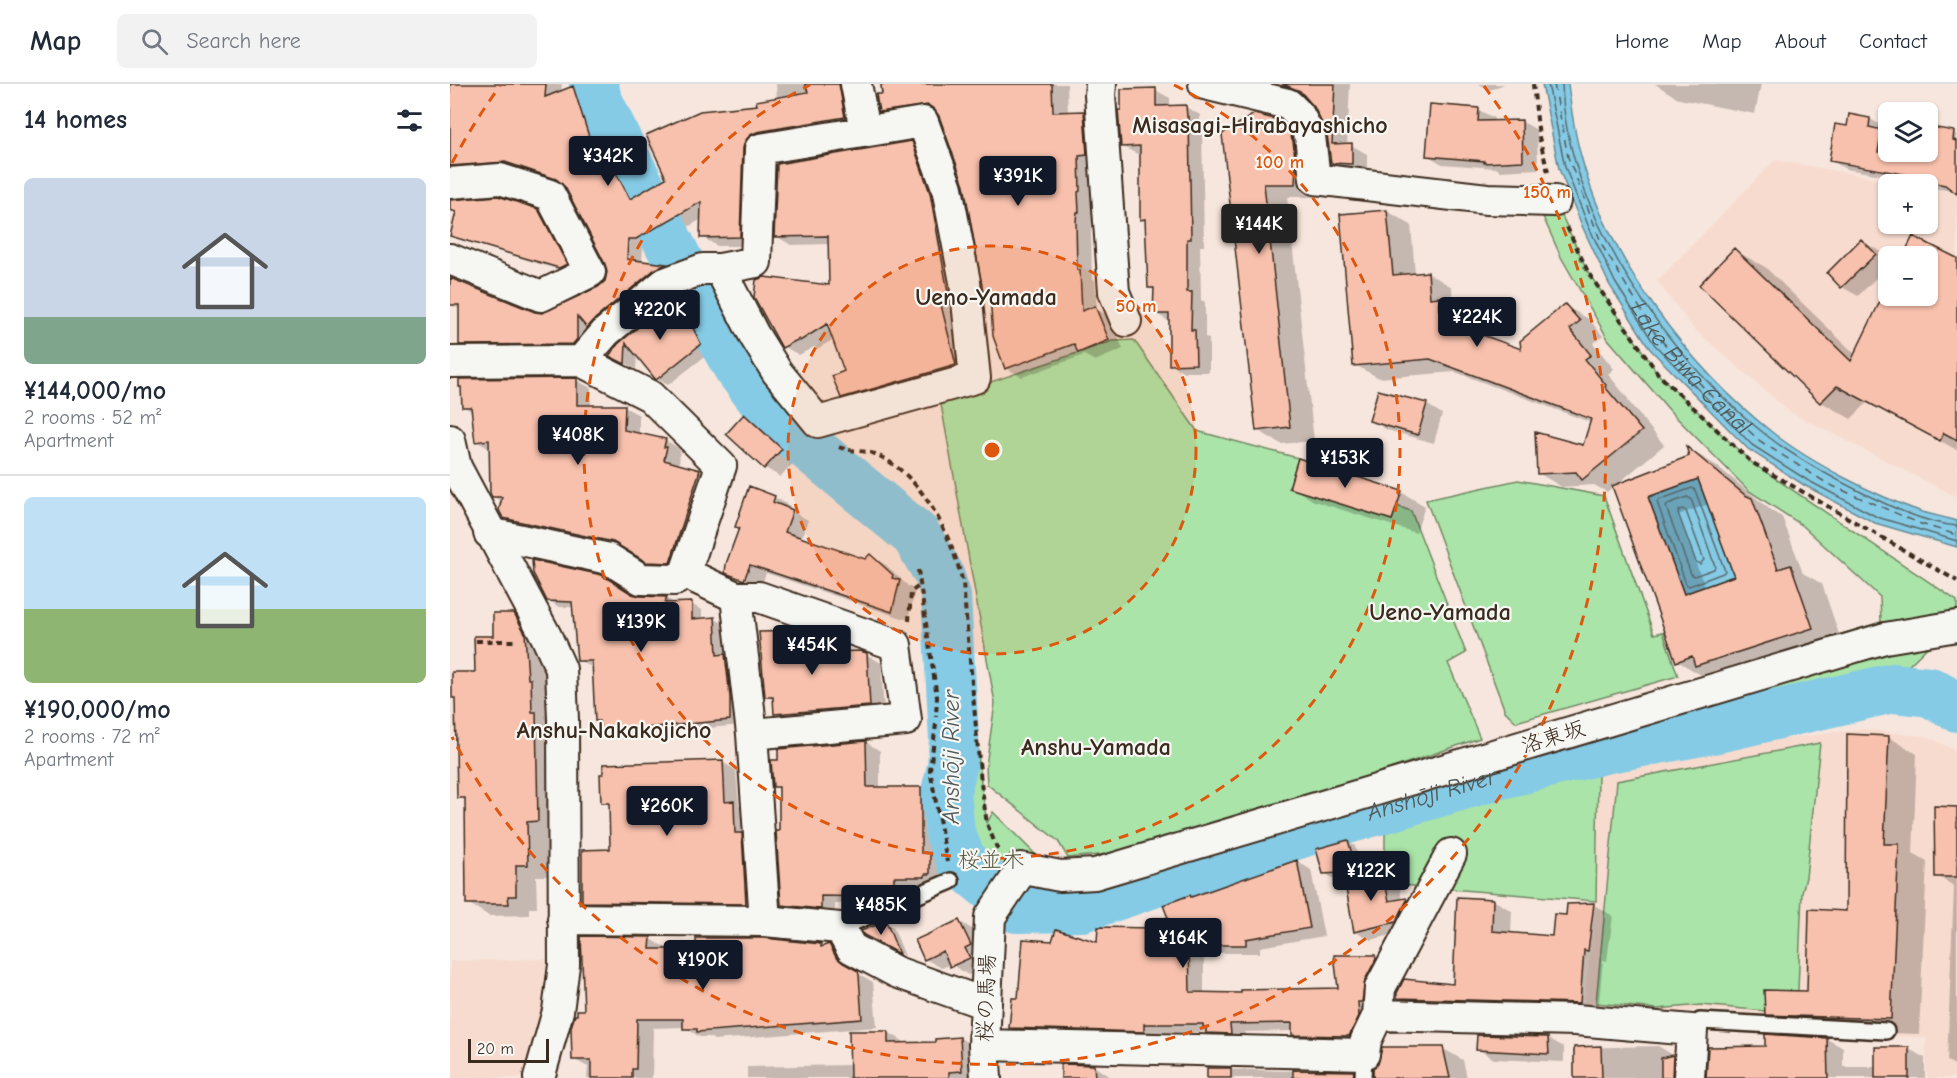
<!DOCTYPE html>
<meta charset="utf-8">
<style>
:root{--surface:#fff;--page:#f2f2f3;--text:#1f2937;--muted:#747a83;--line:#e0e1e3;--accent:#111827}
body{margin:0;font-family:"Comic Neue","Klee One",sans-serif;background:var(--page);color:var(--text);height:100vh;display:flex;flex-direction:column;font-size:22px;white-space:nowrap}
*{box-sizing:border-box;margin:0}
p{font-size:20px;color:var(--muted)}
.icon{flex:none;width:33px;height:33px;fill:none;stroke:currentColor;stroke-width:2;stroke-linecap:round;stroke-linejoin:round}
.map{position:relative;flex:1;overflow:hidden}
.sheet{display:flex;flex-direction:column;background:var(--surface);width:450px}
.sheet>*{flex:none}
.controls{position:absolute;left:1428px;top:18px;display:grid;gap:12px}
.controls a{display:grid;place-items:center;width:60px;height:60px;border-radius:9px;background:var(--surface);box-shadow:0 2px 4px #0004;font-size:30px}
.scale{position:absolute;left:18px;bottom:15px;width:81px;box-sizing:border-box;padding-left:6px;border:3px solid #3b2a1e;border-top:0;font-size:16px;line-height:21px;white-space:nowrap;color:#3b2a1e;-webkit-text-stroke:4px #f6f6f2;paint-order:stroke}
.price{position:absolute;translate:-50% -51px;padding:0 14px;border-radius:6px;background:var(--accent);color:#fff;font-size:20px;line-height:39px;filter:drop-shadow(0 2px 3px #0008)}
.price::after{content:'';position:absolute;left:50%;top:36px;width:18px;height:14px;margin-left:-9px;background:inherit;clip-path:polygon(0 0,100% 0,50% 100%)}
.price.current{background:#222;color:#fff}
ul{padding:0;list-style:none}
li{display:grid;align-content:center;gap:12px;height:318px;padding:0 24px}
li+li{border-top:2px solid var(--line)}
li span{display:grid;place-items:center;height:186px;border-radius:9px;color:#555}
li>.icon{margin-inline-start:auto}
span .icon{width:108px;height:108px;fill:#fffc;stroke-width:1}
li b{font-size:26px}
h2{display:flex;justify-content:space-between;align-items:center;height:72px;padding:0 24px;font-size:26px}
header{display:flex;align-items:center;gap:36px;box-sizing:border-box;height:84px;padding:0 30px;background:var(--surface);border-bottom:2px solid var(--line)}
header strong{font-size:28px}
nav{display:flex;gap:33px;margin-inline-start:auto;font-size:21px}
.search{width:420px;height:54px;background:var(--page);display:flex;align-items:center;gap:15px;box-sizing:border-box;padding:0 21px;border-radius:9px;color:var(--muted);font-size:22px}
main{display:flex;flex:1;min-height:0}
.map>svg:first-child{display:block}
.built{fill:#f7dbcf;fill-rule:evenodd}
.green{fill:#aae4a9;stroke:#728764;stroke-width:1.5}
.water{fill:#85cbe6;stroke:#678b96;stroke-width:1.5}
.shadow{fill:#0003;fill-rule:evenodd}
.lines{fill:none;stroke-linecap:round;stroke-linejoin:round}
.shore{stroke:#596a6e;stroke-width:1.5}
.river{stroke:#85cbe6;stroke-width:50}
.ferry{stroke:#515a5a;stroke-width:1.5;stroke-dasharray:8 6;stroke-linecap:butt}
.building{fill:#f8c1ad;stroke:#3b2a1e;stroke-width:1.5;fill-rule:evenodd}
.service-casing{stroke:#3b2a1e;stroke-width:20}
.minor-casing{stroke:#3b2a1e;stroke-width:34}
.path{stroke:#3b2a1e;stroke-width:4;stroke-dasharray:6 4.5;stroke-linecap:butt}
.service{stroke:#f6f6f2;stroke-width:15}
.minor{stroke:#f6f6f2;stroke-width:30}
.ring{fill:none;stroke:#df570d;stroke-width:3;stroke-dasharray:10 8}
.labels{text-anchor:middle;dominant-baseline:central;stroke-width:4.5;stroke-linejoin:round;paint-order:stroke}
.street-label{font-size:22px;fill:#3b2a1e;stroke:#f6f6f2}
.park-label{font-size:22px;fill:#575841;stroke:#f6f6f2}
.neighbourhood-label{font-size:24px;font-weight:bold;fill:#3b2a1e;stroke:#f6f6f2}
.water-label{font-size:24px;font-style:italic;fill:#515a5a;stroke:#f6f6f2}
.centre{fill:#df570d;stroke:#f6f6f2;stroke-width:3}
.ring-label{font-size:18px;text-anchor:middle;font-weight:bold;fill:#df570d;stroke:#f6f6f2;stroke-width:4.5;stroke-linejoin:round;paint-order:stroke}
</style>
<header>
<strong>Map</strong>
<div class="search"><svg class="icon" aria-label="search" viewBox="0 0 24 24"><circle cx="10" cy="10" r="6"/><path d="M15 15l6 6"/></svg>Search here</div>
<nav><a>Home</a><a>Map</a><a>About</a><a>Contact</a></nav>
</header>
<main>
<section class="sheet">
<h2>14 homes<svg class="icon" aria-label="filters" viewBox="0 0 24 24"><path d="M4 7h16M4 17h16"/><circle cx="9" cy="7" r="2"/><circle cx="15" cy="17" r="2"/></svg></h2>
<ul>
<li><span style="background:linear-gradient(#c9d6e8 75%,#7fa58c 0)"><svg class="icon" aria-label="home" viewBox="0 0 24 24"><path d="M3 11l9-7 9 7M6 9v11h12V9"/></svg></span><div><b>¥144,000/mo</b><p>2 rooms · 52 m²</p><p>Apartment</p></div></li>
<li><span style="background:linear-gradient(#bfe0f5 60%,#8fb573 0)"><svg class="icon" aria-label="home" viewBox="0 0 24 24"><path d="M3 11l9-7 9 7M6 9v11h12V9"/></svg></span><div><b>¥190,000/mo</b><p>2 rooms · 72 m²</p><p>Apartment</p></div></li>
</ul>
</section>
<div class="map">
<svg width="1507" height="994" viewBox="0 0 1507 994">
<rect width="100%" height="100%" fill="#f7e6dd"/>
<filter id="ink" filterUnits="userSpaceOnUse"><feTurbulence type="fractalNoise" baseFrequency=".0167" numOctaves="2"/><feDisplacementMap in="SourceGraphic" scale="12" xChannelSelector="R" yChannelSelector="G"/><feConvolveMatrix kernelMatrix="1 2 1 2 8 2 1 2 1" color-interpolation-filters="sRGB"/></filter>
<g filter="url(#ink)">
<path class="built" d="M1325,76L1458,100H1438V140H1478V104L1507,109V413L1340,328L1243,244L1207,197ZM1438,172H1478V212H1438Z
M1413,645L1478,653L1507,667V994H1478L1476,987V954L1441,952L1440,940L1253,925L1206,932L1133,928L1146,817L1148,689L1314,657Z
M99,875L98,909L78,994H0V877Z"/>
<path class="green" d="M1086,117H1105L1139,190L1209,291L1301,378L1507,517V534L1451,589L1268,644L1154,665L1043,692L860,746L632,823L567,824L501,797L491,745L502,683L504,655L496,512L515,528L531,699L537,739L543,728L587,772L622,779L656,775L1431,538L1430,513L1352,441L1299,407L1221,328L1158,255L1111,173Z
M684,256L747,347L848,374L839,404L942,436L947,422L961,427L1016,569L998,579L1030,654L910,695L658,770L618,774L608,757L537,700L536,682L545,619L490,315L663,257Z
M1068,396L1154,412L1204,550L1213,548L1228,592L1066,638L1055,627L976,416Z
M1370,659L1356,793L1352,809L1347,930L1251,921L1207,925L1146,919L1167,697Z
M1148,689L1146,817L940,800L935,769V744Z"/>
<path class="water" d="M1092,0H1118C1121,24 1124,48 1131,72C1158,176 1239,283 1323,349C1361,379 1426,412 1472,428C1483,431 1495,433 1507,437V463L1425,439L1354,401L1298,365L1200,265L1159,200L1133,144L1109,85Z
M1248,395L1284,492L1234,510L1198,413Z"/>
<path class="shadow" d="M0,0H112L111,8L123,3L139,12L159,75L173,83L189,112L218,95L309,22L327,15L326,0H404L409,42L324,56L305,162H267L252,153V135L202,163H193L192,179L215,182L229,190L142,264L26,269L10,260L11,226L0,220V195L84,229L92,231L148,205L156,198L159,188L157,180L115,100L72,87L16,90L0,81Z
M430,0H617L618,29H633L649,38L644,136H642L641,147L642,195L645,196L647,225L660,233L673,265L645,277L634,271L572,293L556,284L542,216L535,213L515,100L490,31L487,29L446,36L431,27Z
M842,0H900L897,61H901L917,70V88L898,87L882,79L879,49L866,22L855,10L839,2Z
M1029,0H1054L1040,6Z
M1205,0H1311L1305,30L1229,15Z
M705,6L720,14V23H736L750,31V42L752,43L754,162H750L751,216L755,218V253L759,255V288H734L720,280V238L705,229V207L699,203L697,138L692,135L691,70H687L672,62Z
M1029,26L1044,34L1043,38L1071,37L1087,46L1088,85L1050,87L1046,84L992,80L977,71Z
M1400,32L1420,35L1436,44L1435,48H1438V68H1478V50L1483,51V45L1507,50V108L1482,104L1472,98L1396,85L1380,76L1398,44Z
M829,37L853,51L870,96L869,113H837L864,357L831,360L807,346L774,51Z
M461,59L477,68L521,290L408,322L392,313L396,288L384,255L367,265L364,263L349,271L333,262L380,203V160L341,161L326,152Z
M0,117L87,127L98,133L125,186L119,189L11,156L2,151L7,130L0,126Z
M937,127L961,141L965,190L978,189L1002,203L1003,223L1013,229L1014,246L1072,267L1115,222L1139,235L1153,252L1143,259L1164,285L1158,290L1179,316L1178,317L1214,361L1165,402L1241,373L1239,365L1267,382L1323,428L1332,433L1353,489L1372,500L1393,562L1258,595L1227,577L1164,402L1157,408L1144,401L1112,403L1088,389L1134,363L1142,339L1005,288L929,294L905,281ZM1259,420L1285,493L1255,504L1228,431Z
M1464,154L1507,176V366L1418,318L1401,335L1371,318L1284,166L1315,183L1406,271L1438,205V212H1478V172H1454Z
M1411,157L1428,166L1438,177V182L1408,212L1392,203Z
M221,218L232,225L252,248L262,267L218,301L207,295L187,270L186,285L162,272Z
M126,296L141,304V323H174L189,331V350L215,356L230,365L229,381L250,387L264,396L235,486H212L179,466L69,442L54,433L52,418L43,412L40,365L26,357L23,328L13,322Z
M976,320L992,330L984,359L937,346L921,336Z
M295,332L311,341L347,375L330,393L314,383Z
M841,403L951,408L975,422L966,449L864,417Z
M324,413L340,422L339,426L358,436L351,455L416,477L420,472L436,481L458,502L465,506L458,536L316,489L310,504L293,497L277,488Z
M183,512L216,514L226,520H241L252,526V536L265,535L276,541L277,573L286,578L290,641L164,653L153,647L150,639L146,636L144,582H139L129,576L124,523H109L98,516Z
M64,530L85,543L96,563L109,749H98L99,792H86L87,824H79V831L39,832L18,819L16,717L9,713L6,615L3,613L27,589L45,553Z
M349,549L364,557L365,570H416L431,579L434,630L340,638L325,629V617L316,612Z
M1439,653L1467,670L1463,770L1477,778L1469,950L1345,946L1316,930L1359,908L1397,829Z
M416,658L430,667V704L470,705L484,713L485,773L494,779V798L489,801H457L458,814L439,820H385V832L347,829L333,820L330,705L324,702Z
M272,678L286,686L289,722L298,727L310,827L148,825L133,817L161,767V722L153,718L154,691Z
M1486,724L1507,725V982L1497,977L1504,802L1487,792Z
M898,758L905,762L913,791L932,787L948,796L952,816L956,815L972,824L961,846L921,856L906,847L895,793L882,794L875,789Z
M847,777L861,786L874,852L810,863V869H754V910H792L890,906L925,873L940,881L914,960L858,959L843,950V947L795,948V957H772L757,948H708V955L575,952L561,944L569,915L649,861L704,845L720,835L740,812L742,814Z
M1043,816L1062,827L1061,850L1103,854L1117,832L1118,822L1144,821L1163,832L1157,877L1153,876L1148,929L967,924L948,913L1005,902Z
M509,837L525,847L535,884L518,891L501,880L492,884L475,875Z
M435,839L443,843L455,872L423,855Z
M201,855L216,864V867L379,862L395,871L407,889L423,898L427,943L264,956L260,953H250L234,943L203,944L202,994H137L138,983L123,975L136,928Z
M438,948L453,957L454,961L487,960L510,954L526,964L528,994H297V983L401,981Z
M1098,954L1114,963V978L1044,975L1028,965Z
M1377,955L1393,964V983H1426L1459,965L1475,974V994H1258L1317,963Z
M1208,962L1239,981L1238,994H1124L1123,964Z
M992,964L1013,976L1017,994H924Z
M644,982L661,994H613Z
M758,985L903,988L913,994H759Z"/>
<g class="lines">
<path class="shore" d="M1098,0L1115,83L1138,141L1165,198L1205,261L1302,361L1357,396L1427,433L1507,457
M1112,0C1116,130 1219,277 1320,354C1347,375 1379,392 1409,407C1439,422 1474,439 1507,442
M1242,404L1245,406L1275,487L1273,489L1239,502L1236,500L1207,418L1209,416Z
M1237,413L1241,415L1265,482L1264,485L1244,492L1241,490L1216,423L1218,420Z
M1233,425L1236,427L1254,476L1250,480L1246,478L1228,429L1229,426Z"/>
<path class="river" id="s1" d="M144,0L146,13L171,66L237,194L288,283L330,339L466,451L489,490L496,512L504,655L502,683L496,708L500,749L513,780L567,824L632,823L860,746L1043,692L1154,665L1268,644L1443,604L1480,608L1507,623"/>
<path class="ferry" id="s2" d="M1104,0L1118,73L1153,163L1205,249L1263,314L1310,357L1378,400L1471,440L1507,451"/>
</g>
<path class="building" d="M0,0H96L95,13L123,2L153,97L157,72L180,115L216,94L196,51L250,27L307,21L306,17L358,8L355,0H389L395,33L307,48L300,51L295,57L293,64L290,153L250,154L251,118L186,155H178L177,175L216,180L204,186L145,235L137,244L127,232V255L123,260L9,261V221H0V194L85,228L92,229L148,203L155,197L157,188L155,180L115,103L106,95L55,78L0,82Z
M431,0H602L603,28L634,27L637,71L629,72L630,107L628,108L629,128H627L626,137L627,186H630L632,227L645,222L659,256L628,269L624,260L555,285L543,252L540,212L534,214L514,101L489,32L484,25L478,21L429,28L426,10H432Z
M832,0H885L882,60L902,59V80L881,79L877,50L864,23L850,7Z
M706,4V22L736,21L737,33H739L741,155H737V208H742L741,246H745L746,280L719,281V230H703L704,204H698L695,135L690,136V62L671,63L668,26H671V5Z
M980,20L1029,24L1028,37L1072,36L1073,77L1034,79V77L976,72Z
M804,30L829,36L835,41L843,57L846,81L845,100H814L840,343L806,347L772,50Z
M1399,30L1420,34L1419,43L1432,46L1428,68H1478V48L1481,49L1482,43L1504,47L1503,56L1507,57V110L1495,101L1464,95L1465,92L1379,77L1385,40L1397,42Z
M462,57L480,109L500,220L491,221L506,281L391,314L382,292L394,287L377,240L350,257L349,255L332,264L304,213L306,196L314,193L379,201L378,152L324,153L327,80Z
M48,112L88,125L117,180L109,184L0,152L6,128L0,126V116Z
M937,126L943,191L978,188L980,214L989,213L991,236L1071,265L1070,257L1115,220L1130,237L1120,245L1141,271L1135,275L1156,301L1155,303L1192,347L1132,396L1126,388L1087,390L1085,348L1133,361L1141,335L980,275L903,282L890,130Z
M1463,152L1507,174V356L1494,349L1490,357L1387,302L1370,319L1249,201L1284,164L1401,277L1438,201V212H1478V172H1453Z
M1411,155L1426,170L1391,204L1377,189Z
M221,216L241,240L251,260L206,296L176,259L175,280L159,272L168,260Z
M127,294V321H175L174,346L216,355L214,363H217L214,376L250,386L220,479L196,478L163,458L53,434L49,426L52,413H42L40,409L39,356L25,358L21,323H12L11,303H9V295Z
M928,306L977,319L968,351L919,337Z
M294,330L332,365L314,385L276,350Z
M1236,362L1295,411L1302,414L1328,485L1341,481L1363,544L1245,582L1242,572L1226,578L1162,402L1239,372ZM1248,395L1284,492L1234,510L1198,413Z
M848,374L952,407L942,436L839,404Z
M299,402L325,412L323,418L343,426L335,448L415,475L420,470L443,491L442,494L450,496L442,528L300,481L294,496L275,489L276,480L289,444L285,443Z
M82,476L152,491L182,510L190,512L217,513L215,519L242,518V535L265,533L267,571L275,570L280,613V636L152,648L149,637H145L142,577H127L122,518L97,517L83,489Z
M43,529H64L75,549L78,595H81L82,628H86L88,737L77,738L78,781H66V812H58L59,820H16L15,714H7L5,614H2V588H25L24,552H43Z
M349,547L352,569L410,567L417,569L420,622L324,630L323,613H315L309,548Z
M1397,650L1439,652L1434,760H1449L1441,935L1315,931L1314,906L1357,907L1359,825L1396,827Z
M416,657L417,703H471V769H480V790H475V793H444V806L424,809L426,813L371,812V825L331,821L326,747H329V703H323L321,676H328V665Z
M273,676L275,718L284,717L285,749H292L296,820L132,818V766L160,765L159,719H151L150,690H153V680Z
M1484,722L1507,723V793H1485Z
M898,756L907,788L873,790L866,765Z
M847,776L860,844L796,855V861H739L740,908L791,909V906L888,904L884,871H925L926,875L915,896L912,918H908L909,932L899,952L842,951V939L780,940L781,950L756,949V943H753V940H694V948L559,944L562,914H568L573,855L602,857L606,845L647,858L648,843L703,844V834H718L713,821L740,811L741,813Z
M932,786L939,817L956,814L957,816L946,838L904,848L894,794Z
M1007,813L1043,815L1042,847L1102,852L1104,830L1116,831L1117,820L1144,819L1138,867L1134,866L1130,919L947,914V909L954,895L1003,900Z
M509,836L521,861L515,864L520,874L500,883L493,867L474,876L465,856Z
M436,837L449,870L414,851L411,847Z
M131,852L201,853L200,865H246V854H314L371,860V863L379,860L386,873L393,879L408,887L409,891L412,935L247,948V945H233V935H187L186,985H182V994H141V976H122L121,943L125,931H127V926H134Z
M399,947H438V959L485,958V955L510,953L512,987L499,988V994H400Z
M1315,950L1377,954L1378,994H1256L1258,963L1315,962Z
M1027,951L1098,953L1099,970L1026,966Z
M1151,962L1152,994H1124V963Z
M932,963H993L1000,994H923V984L928,980Z
M1425,963H1459V994H1425Z
M1223,971L1222,994H1211V974Z
M611,980L644,981L645,994H611Z
M757,984H781V994H757Z
M843,986L904,987L903,994H843Z"/>
<g class="lines">
<g class="service-casing">
<path id="service" d="M390,844L501,797
M1242,946L1250,937L1436,947
M913,994L914,970"/>
</g>
<g class="minor-casing">
<path id="minor" d="M406,0L415,46
M651,0L650,11L664,208L676,237
M754,0L838,20L849,31L860,52L865,95L1037,115L1105,117
M0,99L50,95L100,111L140,188L91,212L0,175
M131,277L156,248L215,199L253,185H270L306,178L310,65L473,38L497,104L515,198L525,294L368,338L327,288L304,251L270,185
M0,278L131,277L200,312L271,382L235,489L225,496L191,495L159,475L39,449
M0,356L6,383L96,552L111,585L113,636L114,881L108,927L89,994
M235,489L286,513L302,650L315,837
M286,513H309L446,561L456,636L302,650
M113,835L315,837L390,844L401,864L446,888L536,920
M928,931L930,904L1001,770
M534,961L914,970L916,956L928,931L1126,936L1242,946L1239,994
M536,994L534,961L540,833L567,793L570,784L610,792L645,790L1435,554L1507,542"/>
</g>
<path class="path" d="M1083,0L1089,53L1098,88
M1117,143L1139,190L1209,291L1301,378L1507,497
M389,363C400,368 414,366 425,370C473,391 501,451 513,499L531,699L537,740L547,764L549,766
M468,486L487,613L486,633
M459,537L461,508L470,501
M26,557H66
M486,640L480,686L497,778"/>
<use href="#service" class="service"/>
<use href="#minor" class="minor"/>
</g>
</g>
<circle cx="542" cy="366" r="204" fill="#df570d" fill-opacity=".12"/>
<g class="ring">
<circle cx="542" cy="366" r="204"/>
<path d="M724 1A408 408 0 1 1 360 1"/>
<path d="M2 79A612 612 0 0 1 50 2M1034 2A612 612 0 1 1 2 653"/>
</g>
<g class="labels">
<g class="street-label">
<text transform="translate(1103 653) rotate(-17)">洛東坂</text>
<text transform="translate(536 914) rotate(-88)">桜の馬場</text>
</g>
<g class="park-label">
<text x="541" y="776">桜並木</text>
</g>
<g class="neighbourhood-label">
<text x="810" y="41">Misasagi-Hirabayashicho</text>
<text x="536" y="213">Ueno-Yamada</text>
<text x="990" y="528">Ueno-Yamada</text>
<text x="164" y="646">Anshu-Nakakojicho</text>
<text x="646" y="663">Anshu-Yamada</text>
</g>
<g class="water-label">
<text stroke="none"><textPath href="#s2" startOffset="321">Lake Biwa Canal</textPath></text>
<text transform="translate(501 673) rotate(-90)">Anshōji River</text>
<text stroke="none"><textPath href="#s1" startOffset="1407">Anshōji River</textPath></text>
</g>
</g>
<circle cx="542" cy="366" r="9" class="centre"/>
<g class="ring-label">
<text x="830" y="84">100 m</text>
<text x="1097" y="114">150 m</text>
<text x="686" y="228">50 m</text>
</g>
</svg>
<div class="controls">
<a><svg class="icon" aria-label="layers" viewBox="0 0 24 24"><path d="M12 4l9 5-9 5-9-5zM3 14l9 5 9-5"/></svg></a>
<a>+</a>
<a>−</a>
</div>
<div class="scale">20 m</div>
<b class="price" style="left:158px;top:103px">¥342K</b>
<b class="price" style="left:568px;top:123px">¥391K</b>
<b class="price current" style="left:809px;top:171px">¥144K</b>
<b class="price" style="left:210px;top:257px">¥220K</b>
<b class="price" style="left:1027px;top:264px">¥224K</b>
<b class="price" style="left:128px;top:382px">¥408K</b>
<b class="price" style="left:895px;top:405px">¥153K</b>
<b class="price" style="left:191px;top:569px">¥139K</b>
<b class="price" style="left:362px;top:592px">¥454K</b>
<b class="price" style="left:217px;top:753px">¥260K</b>
<b class="price" style="left:921px;top:818px">¥122K</b>
<b class="price" style="left:431px;top:852px">¥485K</b>
<b class="price" style="left:733px;top:885px">¥164K</b>
<b class="price" style="left:253px;top:907px">¥190K</b>
</div>
</main>
